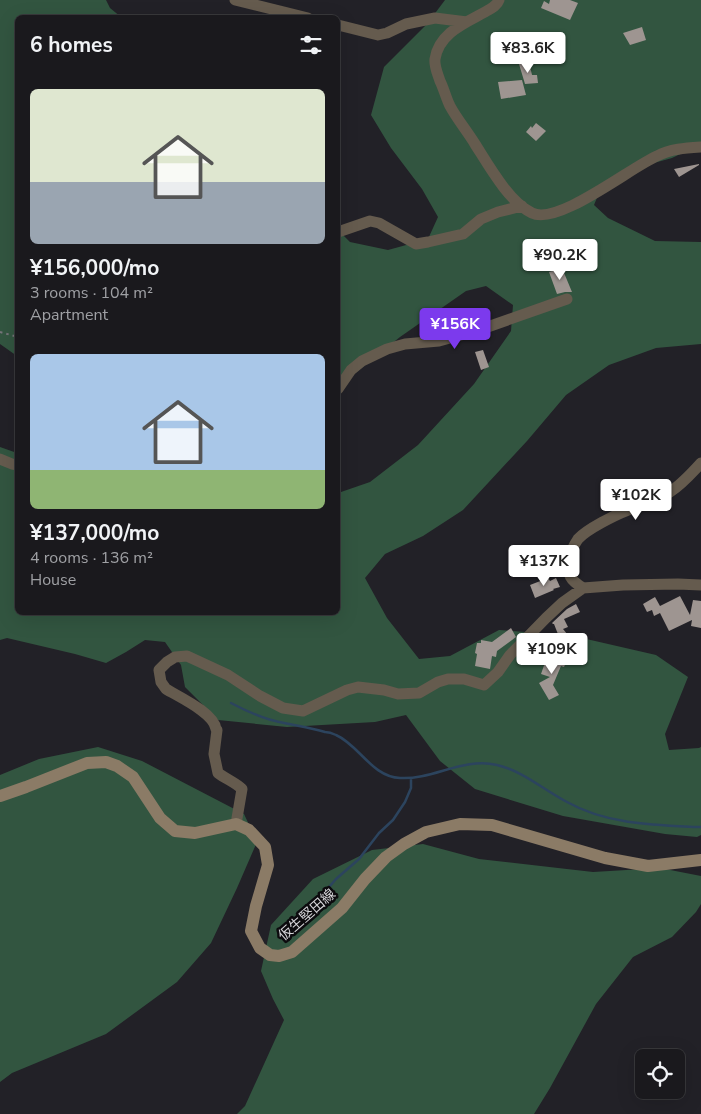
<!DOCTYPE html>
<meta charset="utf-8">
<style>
:root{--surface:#1a191d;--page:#27262a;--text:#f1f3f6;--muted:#9fa0a4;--line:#38383b;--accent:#7c3aed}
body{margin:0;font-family:"Nunito Sans","Noto Sans JP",sans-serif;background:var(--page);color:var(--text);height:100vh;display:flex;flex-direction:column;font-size:19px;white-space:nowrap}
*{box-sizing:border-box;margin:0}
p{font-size:16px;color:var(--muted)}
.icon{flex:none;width:28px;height:28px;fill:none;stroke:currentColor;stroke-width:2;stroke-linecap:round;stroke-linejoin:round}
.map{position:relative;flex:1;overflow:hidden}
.drawer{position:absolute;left:15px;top:15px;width:325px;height:600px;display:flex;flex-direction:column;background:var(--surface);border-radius:8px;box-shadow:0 5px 20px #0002,0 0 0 1px var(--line)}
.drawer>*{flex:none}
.fabs{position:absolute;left:635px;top:1049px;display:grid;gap:10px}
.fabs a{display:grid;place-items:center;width:50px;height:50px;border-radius:8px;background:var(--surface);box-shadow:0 5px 20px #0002,0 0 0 1px var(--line);font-size:25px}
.price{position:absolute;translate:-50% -42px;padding:0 11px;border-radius:5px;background:#fff;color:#222;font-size:16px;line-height:32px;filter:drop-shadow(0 1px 2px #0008)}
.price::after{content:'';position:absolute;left:50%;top:30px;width:15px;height:11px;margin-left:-8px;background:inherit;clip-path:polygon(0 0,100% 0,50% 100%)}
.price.on{background:var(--accent);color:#fff}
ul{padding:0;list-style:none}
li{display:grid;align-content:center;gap:10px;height:265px;padding:0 15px}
li span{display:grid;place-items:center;height:155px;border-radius:8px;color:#555}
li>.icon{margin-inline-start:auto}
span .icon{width:90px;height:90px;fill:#fffc;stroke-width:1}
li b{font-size:21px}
h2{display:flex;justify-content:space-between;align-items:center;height:60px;padding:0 15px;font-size:21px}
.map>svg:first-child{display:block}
.forest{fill:#325540}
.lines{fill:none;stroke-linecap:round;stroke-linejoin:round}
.stream{stroke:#2c445e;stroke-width:2.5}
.building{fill:#9e9591}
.path{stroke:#76757a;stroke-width:2;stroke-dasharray:2.5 4;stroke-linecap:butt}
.street{stroke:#655b4e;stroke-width:11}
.secondary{stroke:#8b7b66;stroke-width:12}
.labels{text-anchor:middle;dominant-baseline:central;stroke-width:5;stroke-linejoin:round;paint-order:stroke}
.street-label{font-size:14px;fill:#d6d5d9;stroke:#0c0b0e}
</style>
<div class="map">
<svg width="701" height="1114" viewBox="0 0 701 1114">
<rect width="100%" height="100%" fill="#222127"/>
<path class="forest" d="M0,0H106L110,8L121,17L18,18L17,356L0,344Z
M445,0H701V144L672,158L632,169L601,188L594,205L608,218L655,241L701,242V344L656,348L609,365L566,395L527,441L463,510L423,536L385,554L365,578L387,618L419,659L450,656L499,630L569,635L656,655L688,677L665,734L669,750L699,748L701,747V835L697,837L665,834L563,816L475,789L440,761L406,715L375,722L287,727L218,720L185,687L181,665L165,642L145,640L126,652L106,663L75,654L7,638L0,640V447L17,453L18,612H338V491L341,492L370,482L418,445L474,384L511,331L513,305L486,286L466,291L400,337L338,387V230L350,242L388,250L428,239L438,217L422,189L391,148L371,115L384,67L427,24Z
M98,747L142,761L244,814L257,842L237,888L211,943L177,982L106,1034L12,1073L0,1082V775L39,759Z
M423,844L479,859L593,872L660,868L701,876V904L696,912L672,937L633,957L596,1004L550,1088L534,1114H237L245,1106L284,1020L273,999L261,971L271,925L313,879L372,850Z"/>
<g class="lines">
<path class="stream" d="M231,703C248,712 265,720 284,723C298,726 311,728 325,732C328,732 332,733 336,735C359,745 372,777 400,778C433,780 463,757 497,765C525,772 542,789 567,802C606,824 652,825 696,827H701
M291,931L336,879L359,859L379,833L393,820L405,802L411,788V778"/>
</g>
<path class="building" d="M550,0H570L578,3L570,20L541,8L544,1L549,4Z
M642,27L646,40L630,45L623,33Z
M529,62L532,75H537L538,83L525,84L519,64Z
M522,80L526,95L501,99L498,82Z
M536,123L546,131L536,141L526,132L531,126L532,128Z
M699,165L679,177L674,169L699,164Z
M562,268L572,292H565L557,294L549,272Z
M483,350L489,367L481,370L475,352Z
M548,578L550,581L556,578L560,587L553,589L554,590L535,598L530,585Z
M680,596L690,615L693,600L701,601V628L691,626L692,620L669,631L660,613L654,616L652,610L647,612L643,604L655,597L660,606Z
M576,604L580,612L564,619L568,627L563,629L572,640L563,647L554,624H553L552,623L567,609Z
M511,628L516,637L497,651L496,657L492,656L490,669L475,666L477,654L475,653L477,643H481V640L492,642Z
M548,654L558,658L559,656L567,660L564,667L561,666L553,685L559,695L549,700L539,683L550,677L541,674Z"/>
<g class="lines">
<path class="path" d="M0,332L18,337"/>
<path class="street" d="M235,0L308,18
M499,0C497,6 490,9 485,12C465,23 439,33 435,59C434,67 438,74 440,81C444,89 446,98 450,106C457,119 467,131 475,144C489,166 509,202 532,213C558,226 631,167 657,156C670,149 686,148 701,147
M338,25L378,35L387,33L406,24L435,18L467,22
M338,232L370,221L379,223L416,244L428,242L463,234L481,219L498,212L522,206
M338,389L351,370L362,361L387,349L405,344L439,341L479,330L567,299
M0,459L12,464L18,465
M583,588C570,580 567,575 569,560C570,553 574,545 578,539C587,529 615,515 628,510C642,503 657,500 670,492C682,484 692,473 701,463
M236,824L242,789C236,783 226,779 218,773L214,754L217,730L216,729C214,713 179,697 166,689L161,682L159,670L167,662L175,657L187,656L228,675L260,696L283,708L303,711L347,690L358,687L384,690L398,694L419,693L438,682L448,679H464L484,685L498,672L510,655L546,618L562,603L583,588L623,585L678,584L701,585"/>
<path class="secondary" d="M0,796L26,787L87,763L106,762L117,766L133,777L160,818L175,831L195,833L236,824L249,830L265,847L268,865L256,906L251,931L260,948L270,955L279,956L292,952L342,908L365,879L386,857L404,844L426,832L460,824L492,825L605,858L648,866L701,860"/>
</g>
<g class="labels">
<g class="street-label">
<text transform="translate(307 915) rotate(-41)">仮生堅田線</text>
</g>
</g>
</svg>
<div class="fabs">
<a><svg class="icon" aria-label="locate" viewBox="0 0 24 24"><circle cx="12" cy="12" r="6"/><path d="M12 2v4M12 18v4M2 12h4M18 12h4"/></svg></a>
</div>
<b class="price" style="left:528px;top:74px">¥83.6K</b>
<b class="price" style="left:560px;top:281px">¥90.2K</b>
<b class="price on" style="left:455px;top:350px">¥156K</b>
<b class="price" style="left:636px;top:521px">¥102K</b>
<b class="price" style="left:544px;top:587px">¥137K</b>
<b class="price" style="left:552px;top:675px">¥109K</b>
<section class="drawer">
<h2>6 homes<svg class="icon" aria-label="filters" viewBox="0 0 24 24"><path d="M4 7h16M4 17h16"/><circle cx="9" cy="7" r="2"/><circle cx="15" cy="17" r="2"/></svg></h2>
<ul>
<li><span style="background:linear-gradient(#dfe7d0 60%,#9aa5b1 0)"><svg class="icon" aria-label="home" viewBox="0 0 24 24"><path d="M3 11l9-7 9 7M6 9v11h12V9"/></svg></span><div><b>¥156,000/mo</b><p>3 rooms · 104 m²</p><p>Apartment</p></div></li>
<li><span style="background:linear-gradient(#a9c7e8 75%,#8fb573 0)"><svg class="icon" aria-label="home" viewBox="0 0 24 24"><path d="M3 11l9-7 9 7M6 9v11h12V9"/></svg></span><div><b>¥137,000/mo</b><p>4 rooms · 136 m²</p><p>House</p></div></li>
</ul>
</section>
</div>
